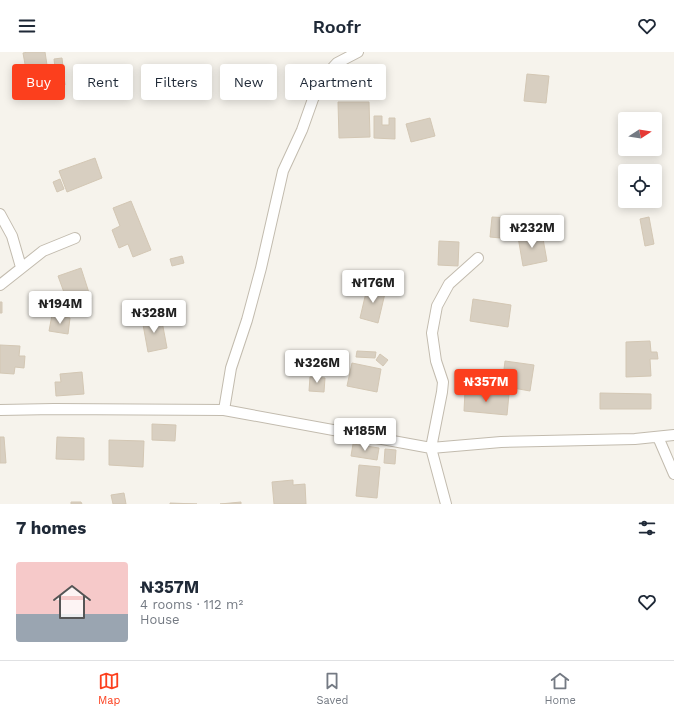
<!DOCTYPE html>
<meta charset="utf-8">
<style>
:root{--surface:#fff;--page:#f6f6f7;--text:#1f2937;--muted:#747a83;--line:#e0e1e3;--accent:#fc3f1d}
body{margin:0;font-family:"Work Sans",sans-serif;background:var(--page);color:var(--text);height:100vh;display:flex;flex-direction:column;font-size:15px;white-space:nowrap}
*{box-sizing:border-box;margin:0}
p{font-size:13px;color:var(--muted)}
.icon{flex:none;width:22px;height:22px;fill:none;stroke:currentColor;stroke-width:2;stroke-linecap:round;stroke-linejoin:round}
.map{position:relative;height:452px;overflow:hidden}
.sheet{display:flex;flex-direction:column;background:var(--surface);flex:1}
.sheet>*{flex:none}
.guide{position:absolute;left:12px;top:12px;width:400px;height:36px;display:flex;gap:8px}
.needle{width:26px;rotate:78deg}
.fabs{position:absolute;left:618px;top:60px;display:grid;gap:8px}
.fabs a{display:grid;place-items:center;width:44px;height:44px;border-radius:4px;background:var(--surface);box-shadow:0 2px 10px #0003;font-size:20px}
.price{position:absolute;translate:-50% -34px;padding:0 9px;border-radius:4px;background:#fff;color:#222;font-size:13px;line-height:26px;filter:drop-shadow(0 1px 2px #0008)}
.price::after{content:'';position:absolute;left:50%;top:24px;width:12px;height:9px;margin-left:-6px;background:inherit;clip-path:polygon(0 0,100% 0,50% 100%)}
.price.active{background:var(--accent);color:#fff}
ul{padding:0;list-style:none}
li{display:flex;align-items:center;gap:12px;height:100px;padding:0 16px}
li span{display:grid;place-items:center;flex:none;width:112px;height:80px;border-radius:4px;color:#555}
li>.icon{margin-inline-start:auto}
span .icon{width:48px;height:48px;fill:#fffc;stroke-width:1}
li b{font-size:17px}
h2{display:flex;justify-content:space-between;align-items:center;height:48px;padding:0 16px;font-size:17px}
.chip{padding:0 14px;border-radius:4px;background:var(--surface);box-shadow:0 2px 10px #0003;font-size:14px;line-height:36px}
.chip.active{background:var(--accent);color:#fff}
header{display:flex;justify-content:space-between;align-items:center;height:52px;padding:0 16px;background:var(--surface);font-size:18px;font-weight:600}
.dock{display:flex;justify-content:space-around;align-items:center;height:56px;border-top:1px solid var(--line);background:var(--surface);font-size:11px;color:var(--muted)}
.dock a{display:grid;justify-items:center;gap:2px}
.dock .active{color:var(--accent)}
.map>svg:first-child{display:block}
.building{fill:#d8cfc1;stroke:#d3c7b4}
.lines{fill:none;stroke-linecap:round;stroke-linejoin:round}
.minor-casing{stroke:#c2bbae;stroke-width:12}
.minor{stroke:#fff;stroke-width:10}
</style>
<header><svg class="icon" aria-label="menu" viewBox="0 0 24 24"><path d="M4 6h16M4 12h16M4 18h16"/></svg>Roofr<svg class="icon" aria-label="heart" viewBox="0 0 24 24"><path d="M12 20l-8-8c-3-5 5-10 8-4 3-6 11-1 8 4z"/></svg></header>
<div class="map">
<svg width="674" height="452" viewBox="0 0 674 452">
<rect width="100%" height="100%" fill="#f6f3ec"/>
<path class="building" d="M28,0H45L49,26L28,29L23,1Z
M62,6L65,33H57L54,7Z
M354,19H368L367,35H353Z
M527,22L549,24L546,51L524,49Z
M338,50H369L370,85L339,86Z
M374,64H382V73H389V66H395V87L374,86Z
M430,66L435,84L411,90L406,72Z
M95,106L102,126L67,140L59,119Z
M60,127L64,137L57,140L53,130Z
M131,149L151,198L133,205L128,192L119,196L112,178L120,174L113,156Z
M492,165L509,166L508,177L512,178L511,187L490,185Z
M649,165L654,192L645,194L640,167Z
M542,181L547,209L523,214L518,185Z
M439,189L459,190L458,214L438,213Z
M182,204L184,211L172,214L170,207Z
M81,216L91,247L69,254L58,224Z
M368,232L386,237L378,271L360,266Z
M473,247L511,253L508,275L470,269Z
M0,250H2V261H0Z
M52,263L70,266L68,282L49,279Z
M161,264L167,296L148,300L142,267Z
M650,289L651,300H657L658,307H650L651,324L626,325V290Z
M0,293L20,294L19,304H25L24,316L15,315L14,322L0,321Z
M357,299L376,300L375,306L356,305Z
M380,302L388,308L383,314L376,308Z
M505,309L534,313L530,339L502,334Z
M352,311L381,317L377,340L347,334Z
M311,312H324V322H312Z
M82,320L84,342L56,344L55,330H61L60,322Z
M310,325L325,326L324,340L309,339Z
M465,339L509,342L507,363L464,359Z
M600,341L651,342V357H600Z
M152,372L176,373L175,389L152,388Z
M0,385H4L6,411H0Z
M57,385L84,386V408L56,407Z
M109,388L144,389L143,415L109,413Z
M353,392L379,396L377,408L351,404Z
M385,397L396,398L395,412L384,411Z
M359,413L380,415L377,446L356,444Z
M293,428V433L305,432L306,452H274L272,430Z
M124,441L126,452H113L111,443Z
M71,450H81L82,452H71Z
M241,450V452H220Z
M170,451L197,452H170Z"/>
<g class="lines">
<g class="minor-casing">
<path id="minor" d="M0,162L12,184L21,215
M0,233L43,199L75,186
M0,358L54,357L224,358L431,396L501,390L635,387L674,383
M224,358L231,316L247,268L261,216L283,119L302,78L313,47L324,25L337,11L358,0
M658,385L674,422
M446,452L431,396L442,340L443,330L436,309L432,281L437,254L449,232L478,206"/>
</g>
<use href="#minor" class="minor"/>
</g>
</svg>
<div class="fabs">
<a><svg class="needle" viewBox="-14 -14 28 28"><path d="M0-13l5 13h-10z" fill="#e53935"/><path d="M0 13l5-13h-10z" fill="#747a83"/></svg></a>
<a><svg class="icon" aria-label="locate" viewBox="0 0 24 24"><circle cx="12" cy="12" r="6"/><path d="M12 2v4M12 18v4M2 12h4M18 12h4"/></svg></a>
</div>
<b class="price" style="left:532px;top:197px">₦232M</b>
<b class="price" style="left:373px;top:252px">₦176M</b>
<b class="price" style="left:60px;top:273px">₦194M</b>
<b class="price" style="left:154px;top:282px">₦328M</b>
<b class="price" style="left:317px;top:332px">₦326M</b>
<b class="price active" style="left:486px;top:351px">₦357M</b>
<b class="price" style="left:365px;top:400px">₦185M</b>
<div class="guide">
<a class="chip active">Buy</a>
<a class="chip">Rent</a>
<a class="chip">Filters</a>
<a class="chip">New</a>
<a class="chip">Apartment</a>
</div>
</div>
<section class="sheet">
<h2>7 homes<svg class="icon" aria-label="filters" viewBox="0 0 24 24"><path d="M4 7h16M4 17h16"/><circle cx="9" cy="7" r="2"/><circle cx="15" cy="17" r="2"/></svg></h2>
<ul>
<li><span style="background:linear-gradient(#f6c9c9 65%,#9aa5b1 0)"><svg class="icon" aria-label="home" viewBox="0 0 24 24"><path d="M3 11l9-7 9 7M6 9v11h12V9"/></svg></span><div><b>₦357M</b><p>4 rooms · 112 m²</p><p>House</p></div><svg class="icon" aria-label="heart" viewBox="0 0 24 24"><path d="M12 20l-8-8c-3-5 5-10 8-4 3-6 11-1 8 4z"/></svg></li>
</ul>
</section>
<nav class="dock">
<a class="active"><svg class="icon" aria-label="map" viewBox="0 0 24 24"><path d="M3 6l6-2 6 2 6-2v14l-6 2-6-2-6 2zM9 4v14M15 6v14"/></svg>Map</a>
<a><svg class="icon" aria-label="saved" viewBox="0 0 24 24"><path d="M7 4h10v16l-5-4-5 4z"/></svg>Saved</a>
<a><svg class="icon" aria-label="home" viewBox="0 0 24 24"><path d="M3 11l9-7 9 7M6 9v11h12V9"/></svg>Home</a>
</nav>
